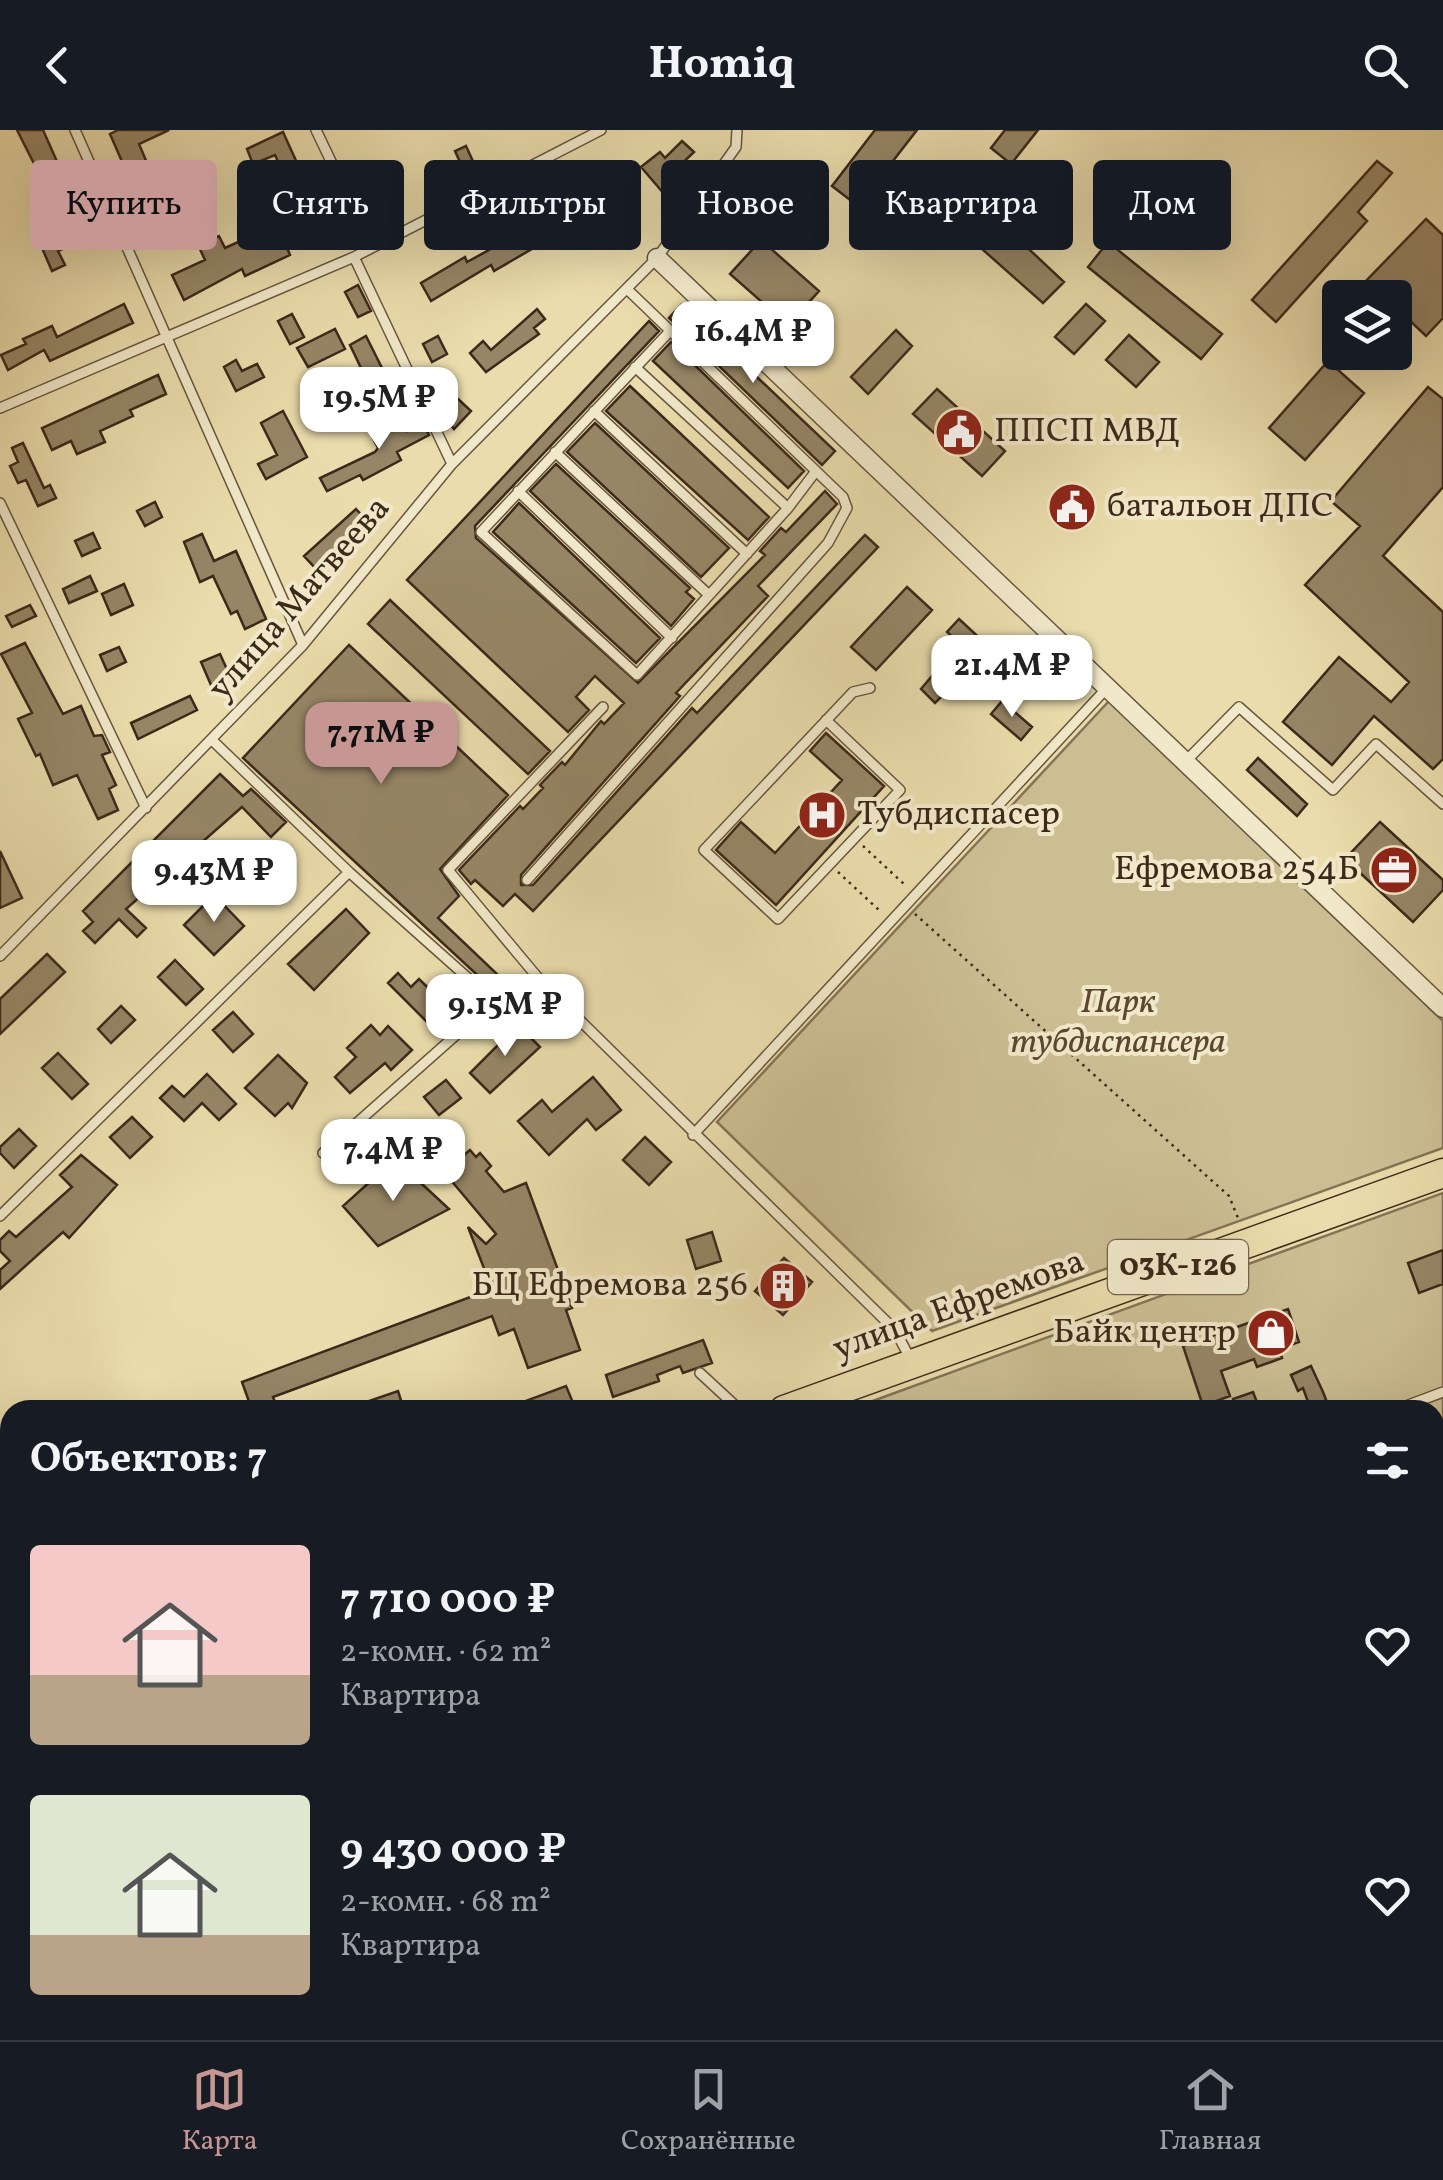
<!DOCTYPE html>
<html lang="ru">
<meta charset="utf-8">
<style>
:root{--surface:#171b24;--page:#20242c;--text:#f1f3f6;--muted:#9ea1a6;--line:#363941;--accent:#c59692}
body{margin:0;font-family:Vollkorn,serif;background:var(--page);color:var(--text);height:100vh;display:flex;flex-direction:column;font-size:38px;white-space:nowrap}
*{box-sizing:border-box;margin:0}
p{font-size:32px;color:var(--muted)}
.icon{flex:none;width:55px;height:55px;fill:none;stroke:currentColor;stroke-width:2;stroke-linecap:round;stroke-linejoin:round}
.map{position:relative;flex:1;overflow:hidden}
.side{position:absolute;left:0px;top:1270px;width:1445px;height:640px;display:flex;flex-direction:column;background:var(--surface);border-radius:30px 30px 0 0;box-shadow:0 10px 40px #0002}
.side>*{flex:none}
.banner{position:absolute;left:30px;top:30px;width:1385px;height:90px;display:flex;gap:20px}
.tools{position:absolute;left:1322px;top:150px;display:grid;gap:20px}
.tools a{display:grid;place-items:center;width:90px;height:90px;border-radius:10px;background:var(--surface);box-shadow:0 10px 40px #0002;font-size:50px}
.price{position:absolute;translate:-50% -85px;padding:0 22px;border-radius:20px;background:#fff;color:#222;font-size:32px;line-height:65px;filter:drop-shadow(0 2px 5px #0008)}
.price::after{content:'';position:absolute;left:50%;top:60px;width:30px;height:22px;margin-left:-15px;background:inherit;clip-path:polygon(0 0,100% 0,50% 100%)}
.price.active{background:var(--accent);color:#111}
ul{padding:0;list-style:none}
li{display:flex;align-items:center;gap:30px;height:250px;padding:0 30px}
li span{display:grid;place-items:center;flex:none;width:280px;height:200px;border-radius:10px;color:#555}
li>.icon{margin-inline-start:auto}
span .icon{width:120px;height:120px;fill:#fffc;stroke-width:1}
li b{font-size:42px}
h2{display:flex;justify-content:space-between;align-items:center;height:120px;padding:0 30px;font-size:42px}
.chip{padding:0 35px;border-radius:10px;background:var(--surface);box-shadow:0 10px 40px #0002;font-size:35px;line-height:90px}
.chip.active{background:var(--accent);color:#111}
header{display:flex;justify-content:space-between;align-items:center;height:130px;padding:0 30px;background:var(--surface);font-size:45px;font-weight:700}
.tab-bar{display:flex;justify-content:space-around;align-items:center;height:140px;border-top:2px solid var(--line);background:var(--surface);font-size:28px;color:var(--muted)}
.tab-bar a{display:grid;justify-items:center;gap:5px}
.tab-bar .active{color:var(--accent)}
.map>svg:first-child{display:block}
.green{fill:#ccbe93;stroke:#847456;stroke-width:2.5}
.building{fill:#968666;stroke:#3c291a;stroke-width:2.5}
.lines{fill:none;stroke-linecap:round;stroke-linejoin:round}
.service-casing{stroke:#68563e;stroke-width:12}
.minor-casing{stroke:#68563e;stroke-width:21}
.primary-casing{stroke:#3c291a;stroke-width:31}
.path{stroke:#3c291a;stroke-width:2.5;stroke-dasharray:2.5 5;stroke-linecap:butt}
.service{stroke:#f1e8c9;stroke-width:9}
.minor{stroke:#f1e8c9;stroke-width:18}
.primary{stroke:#eadcac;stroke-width:28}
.labels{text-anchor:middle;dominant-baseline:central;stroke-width:8;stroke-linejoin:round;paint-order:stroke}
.shield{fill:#f1e8c9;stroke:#72624e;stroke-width:2.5}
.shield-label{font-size:32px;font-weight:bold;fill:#3c291a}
.poi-label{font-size:35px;fill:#3c291a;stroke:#f1e8c9;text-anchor:start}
.street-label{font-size:35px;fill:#3c291a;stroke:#f1e8c9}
.park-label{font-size:35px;font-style:italic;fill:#594732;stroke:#f1e8c9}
</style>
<header><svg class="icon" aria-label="back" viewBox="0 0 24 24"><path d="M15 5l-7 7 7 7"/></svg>Homiq<svg class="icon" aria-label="search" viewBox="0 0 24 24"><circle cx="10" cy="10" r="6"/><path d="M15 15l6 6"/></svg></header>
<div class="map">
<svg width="1443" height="1910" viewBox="0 0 1443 1910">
<rect width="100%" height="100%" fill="#eadcac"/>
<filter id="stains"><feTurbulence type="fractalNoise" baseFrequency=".002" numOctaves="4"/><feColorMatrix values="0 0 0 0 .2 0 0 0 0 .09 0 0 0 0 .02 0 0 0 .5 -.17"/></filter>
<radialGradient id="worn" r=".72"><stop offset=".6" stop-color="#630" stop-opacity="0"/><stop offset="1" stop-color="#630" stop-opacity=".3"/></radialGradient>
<path class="green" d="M1109,571L1443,891V1018L932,1201L717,992Z
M1443,1063V1910H0V1605L10,1599V1900H1435V1280H848Z"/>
<path class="building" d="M17,0H43L90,106L58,121L65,135L52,141L39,111L66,97Z
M118,0H169L139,14L165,75L145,84L110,4Z
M875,0H917L858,76L832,56Z
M1005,0H1038L1011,34L991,18Z
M283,2L312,66L297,73L275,25L253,34L247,19Z
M682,11L694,22L673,42L687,57L671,72L641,37L660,22L665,28Z
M466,16L476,38L465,43L455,21Z
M1377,31L1392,43L1358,82L1367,91L1276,192L1252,170Z
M386,33L395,54L378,61L369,40Z
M591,51L600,69L571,84L576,95L559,104L544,76Z
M622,55L634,77L617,86L605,63Z
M985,78L1064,152L1043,173L964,103Z
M522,89L537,116L494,141L491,135L431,171L421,153L465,127L467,132L511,108L506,98Z
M1426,89L1443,105V188L1426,206L1404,185L1395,195V168H1378L1363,154Z
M271,97L276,109L282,106L290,125L245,146L242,139L184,170L172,145L205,130L198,115L219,106L225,118Z
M761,110L819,161L788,195L730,144Z
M1108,112L1222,204L1201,229L1088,137Z
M358,155L371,181L358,187L345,162Z
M124,174L133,193L50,231L44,220L8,240L1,225L26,214L23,209L52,196L57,207Z
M1086,174L1105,191L1074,224L1055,207Z
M681,175L835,321L822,335L669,188Z
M537,179L545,189L534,198L539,204L486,242L470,223L483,211L491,220Z
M292,184L304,207L290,214L278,191Z
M649,191L659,201L475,396L476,408L638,553L765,425L760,421L781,398L786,402L825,361L837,374L758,456L768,466L676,563L680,566L521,745V755H533L692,578L697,583L865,405L878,417L533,781L515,764L503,776L475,750L471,754L459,740L520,676L523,679L543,658L540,655L562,632L565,635L601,591L604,594L624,573L595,546L576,567L589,580L568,602L407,450Z
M335,199L345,219L308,237L297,218Z
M896,200L912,216L868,264L851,247Z
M1129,205L1159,232L1136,257L1106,230Z
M366,206L389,252L372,261L350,215Z
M438,206L447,224L432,232L423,214Z
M671,212L804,341L788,358L653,231Z
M236,230L242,241L257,234L264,247L236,261L224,237Z
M1328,231L1364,263L1305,330L1269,298Z
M158,245L166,264L130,280L133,286L100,301L105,312L77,324L71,311L52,320L42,298Z
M630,256L769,387L748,410L606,281Z
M1428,257L1443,269V357L1383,426L1443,482V629L1433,639L1374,586L1332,635L1283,592L1339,527L1391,572L1409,552L1305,455L1360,396L1331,371Z
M937,259L1005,321L982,346L913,284Z
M457,268L471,281L454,299L450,294L444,297L439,287Z
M283,281L307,327L266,349L258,334L277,325L261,293Z
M398,284L407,301L423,293L429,305L397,322L401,330L363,350L360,345L327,361L320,348L375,322L378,318L369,301Z
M595,293L729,418L701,447L567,322Z
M23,313L44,358L50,355L56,368L38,376L26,350L18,353L10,336L18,332L12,318Z
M556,334L690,458L686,462L694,469L671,496L530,361Z
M155,372L162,387L145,396L137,381Z
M519,373L660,508L636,533L493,402Z
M356,379L369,393L317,440L304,426Z
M93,403L100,418L82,426L75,411Z
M202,404L214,431L236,421L266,489L245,499L237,481L231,484L213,446L200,452L184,412Z
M90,446L97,461L69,473L63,459Z
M124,454L133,475L111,485L102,464Z
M907,457L932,480L876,540L851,517Z
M390,470L550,621L528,644L368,494Z
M30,475L36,486L12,497L6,486Z
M959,489L985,513L973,526L947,502Z
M25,513L63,584L81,576L94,606L102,605L110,622L102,625L116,655L109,659L118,680L98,689L77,645L53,655L40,624L36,626L18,589L32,583L1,524Z
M349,515L508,665L440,739L459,766L438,788L498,845L488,855L243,628Z
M1021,515L1059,550L1049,561L1031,545L1024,552L1012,541L1018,535L1010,527Z
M119,517L126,532L107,541L100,525Z
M220,524L230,546L211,555L201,532Z
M932,546L948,560L935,573L921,559Z
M190,566L197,580L138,609L131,593Z
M1002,571L1032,597L1021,610L991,584Z
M826,603L884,656L776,775L716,720L741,692L775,723L842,650L810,621Z
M1258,628L1307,674L1297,686L1247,640Z
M220,644L243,666L251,659L286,692L271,707L242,677L126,779L146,798L137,807L119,789L95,813L83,801L93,792L83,781Z
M1380,692L1443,750V760L1413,792L1345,729Z
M0,721L22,768L0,778Z
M279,737L294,752L277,769L262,753Z
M214,765L244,796L214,825L184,795Z
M346,779L369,803L314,860L288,834Z
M47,824L65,842L0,904V869Z
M175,830L203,859L186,875L158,847Z
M398,843L411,857L419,849L441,870L434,877L446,890L435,900L388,853Z
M121,876L135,890L111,913L98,899Z
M233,882L253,904L233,922L213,900Z
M371,895L380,905L388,896L412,920L391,940L385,933L350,963L335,947L356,927L347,918Z
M518,895L540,917L490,963L470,943Z
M58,923L88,954L72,969L42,938Z
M278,925L307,953L292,978L288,973L275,986L245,958Z
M207,944L236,974L219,990L202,973L184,991L160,968L172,956L184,967Z
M593,947L621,980L596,1000L587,989L549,1025L518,991L542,970L552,982Z
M446,950L461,968L439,985L424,967Z
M132,987L152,1007L130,1028L110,1007Z
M19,999L36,1016L14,1038L0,1023V1017Z
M645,1007L671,1032L649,1055L623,1030Z
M470,1020L476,1027L480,1023L491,1036L486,1041L504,1062L526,1053L572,1178L566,1180L580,1220L528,1238L514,1199L499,1205L492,1186L273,1267L278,1280H252L242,1252L492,1159L468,1097L486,1114L496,1104L444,1042Z
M81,1025L117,1055L69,1108L63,1102L0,1159V1140L10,1131L0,1121V1110L9,1101L16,1107L72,1057L60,1045Z
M395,1029L449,1079L378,1116L343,1076Z
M712,1102L721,1131L696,1139L687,1110Z
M1443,1120V1154L1419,1163L1408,1133Z
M784,1128L812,1152L783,1185L755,1161Z
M1288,1179L1299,1212L1279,1219L1282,1228L1257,1237L1254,1229L1221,1241L1230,1266L1203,1276L1183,1216Z
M703,1210L712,1233L683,1243L680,1236L657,1245L659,1251L613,1267L606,1245Z
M1311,1236L1323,1262L1330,1280H1311L1303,1258L1298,1261L1291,1245Z
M566,1256L576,1280H504V1279Z
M398,1261L404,1280H349V1278Z
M1253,1262L1260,1280H1237L1233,1269Z"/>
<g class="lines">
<g class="service-casing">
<path id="service" d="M75,0L303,515
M316,0L371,115
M354,127L452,334
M670,201L481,402L637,545L788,378L816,341
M635,237L788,378
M0,278L354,127L601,0
M594,281L747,424
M555,322L709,465
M518,361L672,508
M0,373L146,678
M826,590L900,660L778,789L704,720L853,562L870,558
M212,610L349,742L487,865L544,855L895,1200L912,1232
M1187,630L1239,577L1333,660L1376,614L1443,674
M527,750L828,413L847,378L843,367L627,159
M0,826L303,515L452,334L657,128L736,17L737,0
M544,855L448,740L603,577
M693,1005L1106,559
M323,1023L483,881L487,865
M0,1086L349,742
M700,1243L740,1280
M1395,1280L1443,1262
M1435,1409L1443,1406
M1435,1554L1443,1551
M1435,1645L1443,1642
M1435,1791L1443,1788
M0,1843L10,1838
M1006,1900L1010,1910
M1341,1900L1345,1910
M164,1910L181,1900
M446,1910L474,1900
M711,1910L737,1900
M1106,1910L1134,1900"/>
</g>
<g class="minor-casing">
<path id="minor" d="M657,128L1443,878"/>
</g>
<g class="primary-casing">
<path id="primary" d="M784,1280L1443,1043
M0,1581L10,1576"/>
</g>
<path class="path" d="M863,716L905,755
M838,742L880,781
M915,784L1229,1066L1238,1088"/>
<use href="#service" class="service"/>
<use href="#minor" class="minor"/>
<use href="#primary" class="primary"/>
</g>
<defs>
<g id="civic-disc" transform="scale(2.5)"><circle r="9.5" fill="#8f2418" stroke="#f1e8c9"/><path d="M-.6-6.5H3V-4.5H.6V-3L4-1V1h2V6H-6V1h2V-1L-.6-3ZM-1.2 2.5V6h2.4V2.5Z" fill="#fff"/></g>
<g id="hospital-disc" transform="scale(2.5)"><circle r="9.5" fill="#8f2418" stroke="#f1e8c9"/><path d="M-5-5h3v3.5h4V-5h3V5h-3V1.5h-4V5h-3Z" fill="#fff"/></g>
<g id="office-disc" transform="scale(2.5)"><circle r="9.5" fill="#8f2418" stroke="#f1e8c9"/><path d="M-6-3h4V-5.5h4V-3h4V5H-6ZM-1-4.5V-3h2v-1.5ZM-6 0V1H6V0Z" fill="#fff"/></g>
<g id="building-disc" transform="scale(2.5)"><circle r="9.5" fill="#8f2418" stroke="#f1e8c9"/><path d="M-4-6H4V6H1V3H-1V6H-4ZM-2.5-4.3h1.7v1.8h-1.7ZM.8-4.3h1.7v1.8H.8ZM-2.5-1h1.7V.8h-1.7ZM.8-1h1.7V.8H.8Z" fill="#fff"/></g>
<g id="shop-disc" transform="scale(2.5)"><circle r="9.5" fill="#8f2418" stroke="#f1e8c9"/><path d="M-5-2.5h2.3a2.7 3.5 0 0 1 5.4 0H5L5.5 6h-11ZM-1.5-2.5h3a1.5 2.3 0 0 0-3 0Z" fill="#fff"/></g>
</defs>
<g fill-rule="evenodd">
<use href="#civic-disc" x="959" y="302"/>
<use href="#civic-disc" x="1072" y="377"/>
<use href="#hospital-disc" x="822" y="685"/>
<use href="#office-disc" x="1394" y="740"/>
<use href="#building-disc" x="783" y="1156"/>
<use href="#shop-disc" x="1271" y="1203"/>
</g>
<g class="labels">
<rect class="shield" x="1108" y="1110" width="140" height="54" rx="8"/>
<g class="shield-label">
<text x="1178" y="1137">03К-126</text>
</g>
<g class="poi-label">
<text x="994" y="302">ППСП МВД</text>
<text x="1107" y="377">батальон ДПС</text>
<text x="857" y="685">Тубдиспасер</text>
<text x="1359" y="740" text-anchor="end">Ефремова 254Б</text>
<text x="748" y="1156" text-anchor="end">БЦ Ефремова 256</text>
<text x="1236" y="1203" text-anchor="end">Байк центр</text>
</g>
<g class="street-label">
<text transform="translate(300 469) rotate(-49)">улица Матвеева</text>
<text transform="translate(959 1176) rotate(-20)">улица Ефремова</text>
</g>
<g class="park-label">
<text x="1118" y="873">Парк<tspan x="1118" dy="40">тубдиспансера</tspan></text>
</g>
</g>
<rect width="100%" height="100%" filter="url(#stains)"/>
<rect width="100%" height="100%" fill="url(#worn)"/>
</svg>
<div class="tools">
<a><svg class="icon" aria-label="layers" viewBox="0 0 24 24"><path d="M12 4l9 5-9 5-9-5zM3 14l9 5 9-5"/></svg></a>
</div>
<b class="price" style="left:753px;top:256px">16.4M ₽</b>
<b class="price" style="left:379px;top:322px">19.5M ₽</b>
<b class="price" style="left:1012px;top:590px">21.4M ₽</b>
<b class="price active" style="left:381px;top:657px">7.71M ₽</b>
<b class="price" style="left:214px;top:795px">9.43M ₽</b>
<b class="price" style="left:505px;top:929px">9.15M ₽</b>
<b class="price" style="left:393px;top:1074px">7.4M ₽</b>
<div class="banner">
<a class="chip active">Купить</a>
<a class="chip">Снять</a>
<a class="chip">Фильтры</a>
<a class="chip">Новое</a>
<a class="chip">Квартира</a>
<a class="chip">Дом</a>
</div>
<section class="side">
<h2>Объектов: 7<svg class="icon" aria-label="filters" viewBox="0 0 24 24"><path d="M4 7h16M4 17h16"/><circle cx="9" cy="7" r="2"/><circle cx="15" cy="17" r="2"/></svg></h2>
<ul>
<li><span style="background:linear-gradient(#f6c9c9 65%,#b9a48a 0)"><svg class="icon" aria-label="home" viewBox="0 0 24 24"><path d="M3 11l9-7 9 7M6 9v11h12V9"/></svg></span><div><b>7 710 000 ₽</b><p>2-комн. · 62 m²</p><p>Квартира</p></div><svg class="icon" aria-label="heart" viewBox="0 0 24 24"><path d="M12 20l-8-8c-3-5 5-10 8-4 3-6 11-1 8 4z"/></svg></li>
<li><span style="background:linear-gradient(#dfe7d0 70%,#b9a48a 0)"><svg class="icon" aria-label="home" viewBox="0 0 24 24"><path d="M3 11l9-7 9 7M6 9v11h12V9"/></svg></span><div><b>9 430 000 ₽</b><p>2-комн. · 68 m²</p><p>Квартира</p></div><svg class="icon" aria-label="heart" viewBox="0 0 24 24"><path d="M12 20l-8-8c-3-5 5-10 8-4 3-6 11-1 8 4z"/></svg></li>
</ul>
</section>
</div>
<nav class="tab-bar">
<a class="active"><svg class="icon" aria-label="map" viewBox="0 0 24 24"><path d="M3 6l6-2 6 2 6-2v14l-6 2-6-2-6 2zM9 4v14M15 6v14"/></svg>Карта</a>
<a><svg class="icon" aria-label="saved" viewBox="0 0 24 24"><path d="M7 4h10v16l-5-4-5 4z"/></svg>Сохранённые</a>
<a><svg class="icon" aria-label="home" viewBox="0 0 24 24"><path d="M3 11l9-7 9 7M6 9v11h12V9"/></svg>Главная</a>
</nav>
